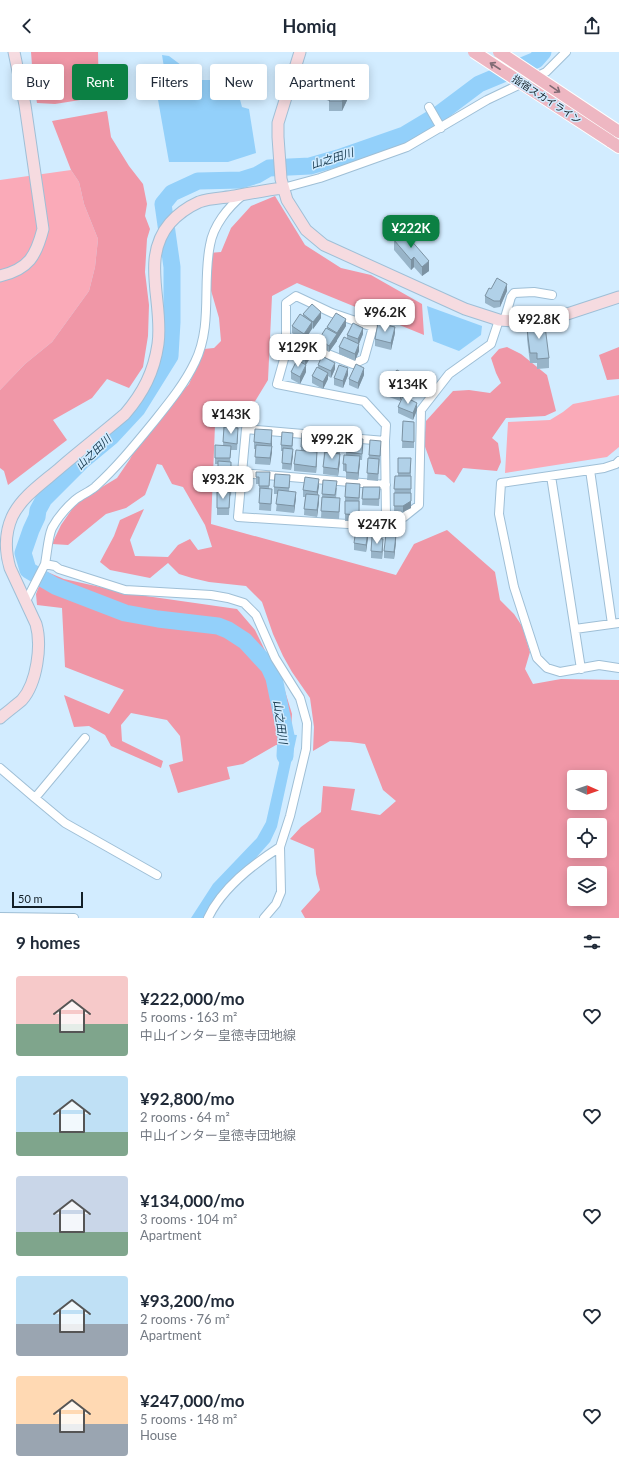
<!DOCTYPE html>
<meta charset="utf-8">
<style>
:root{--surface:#fff;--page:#f6f6f7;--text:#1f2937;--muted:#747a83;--accent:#0b8043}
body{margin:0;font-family:Lato,"Noto Sans JP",sans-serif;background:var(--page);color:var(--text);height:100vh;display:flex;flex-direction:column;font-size:15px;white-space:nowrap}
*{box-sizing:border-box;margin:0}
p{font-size:13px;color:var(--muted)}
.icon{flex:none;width:22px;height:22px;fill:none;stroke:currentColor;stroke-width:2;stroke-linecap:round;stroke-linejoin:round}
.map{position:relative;height:866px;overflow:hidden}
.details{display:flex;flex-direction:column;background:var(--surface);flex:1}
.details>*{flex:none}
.hud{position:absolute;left:12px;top:12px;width:400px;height:36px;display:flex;gap:8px}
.needle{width:26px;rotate:92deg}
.controls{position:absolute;left:567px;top:718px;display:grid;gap:8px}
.controls a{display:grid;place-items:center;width:40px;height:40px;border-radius:4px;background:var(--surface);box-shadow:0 2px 10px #0003;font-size:20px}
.scale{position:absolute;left:12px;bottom:10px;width:71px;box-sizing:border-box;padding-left:4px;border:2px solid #131f27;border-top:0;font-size:11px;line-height:14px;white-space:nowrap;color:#131f27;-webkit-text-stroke:3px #d2ecff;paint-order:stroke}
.price{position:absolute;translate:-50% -34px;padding:0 9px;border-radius:8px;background:#fff;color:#222;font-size:13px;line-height:26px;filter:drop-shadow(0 1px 2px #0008)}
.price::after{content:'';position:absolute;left:50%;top:24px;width:12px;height:9px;margin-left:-6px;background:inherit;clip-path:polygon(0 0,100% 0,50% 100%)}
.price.active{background:var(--accent);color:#fff}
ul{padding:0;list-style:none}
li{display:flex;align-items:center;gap:12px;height:100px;padding:0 16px}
li span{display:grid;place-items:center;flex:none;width:112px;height:80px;border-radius:4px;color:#555}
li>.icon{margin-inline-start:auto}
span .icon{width:48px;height:48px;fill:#fffc;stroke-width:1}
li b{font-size:17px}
h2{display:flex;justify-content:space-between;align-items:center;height:48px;padding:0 16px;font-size:17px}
.tag{padding:0 14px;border-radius:4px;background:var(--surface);box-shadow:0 2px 10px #0003;font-size:14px;line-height:36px}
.tag.active{background:var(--accent);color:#fff}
header{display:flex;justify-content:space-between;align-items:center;height:52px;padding:0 16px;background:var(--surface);font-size:18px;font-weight:700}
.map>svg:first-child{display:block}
.green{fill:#faaab8}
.forest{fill:#f097a7;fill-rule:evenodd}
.water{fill:#93d0fa}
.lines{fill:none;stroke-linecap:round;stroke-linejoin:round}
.river{stroke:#93d0fa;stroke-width:17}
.street-casing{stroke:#9fbfd6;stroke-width:10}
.secondary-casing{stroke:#9fbfd6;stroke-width:13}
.primary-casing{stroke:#fff;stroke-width:14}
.street{stroke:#fff;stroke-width:8}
.secondary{stroke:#f6dbe0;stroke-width:11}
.primary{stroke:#eeb7c2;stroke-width:12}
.primary-bridge-casing{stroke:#fff;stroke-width:14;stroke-linecap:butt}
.primary-bridge{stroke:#eeb7c2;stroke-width:12}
.wall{fill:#98b4c8}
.shaded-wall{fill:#7c92a2}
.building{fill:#b1d1e8;stroke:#7c92a2}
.oneway{stroke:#806b74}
.labels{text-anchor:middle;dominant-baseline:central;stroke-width:3;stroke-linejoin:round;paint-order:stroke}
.street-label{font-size:10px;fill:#131f27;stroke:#d2ecff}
.water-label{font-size:11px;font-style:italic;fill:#16394e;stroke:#d2ecff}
</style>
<header><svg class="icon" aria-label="back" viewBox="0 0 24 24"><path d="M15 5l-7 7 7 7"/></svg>Homiq<svg class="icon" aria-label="share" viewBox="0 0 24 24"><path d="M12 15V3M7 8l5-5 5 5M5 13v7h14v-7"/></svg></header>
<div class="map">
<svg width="619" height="866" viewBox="0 0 619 866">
<rect width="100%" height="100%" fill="#d2ecff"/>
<path class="green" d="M71,118L79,130L84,152L98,187L95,215L89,239L52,290L25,312L0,338V128Z
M619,343V395L607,405L505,421L508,370L550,368L563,360L573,352Z"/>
<path class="forest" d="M31,0H98L99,45L55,52L37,51L33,27Z
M107,59L111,85L129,114L143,132L147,152L145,164L150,177L147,187L145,220L149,253L148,284L143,315L129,336L107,327L92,346L53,368L67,388L8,433L4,419L0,416V338L25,312L52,290L89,239L95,215L98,187L84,152L79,130L71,118L52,69Z
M275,144L305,193L341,216L371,223L422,252L424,283L297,231L272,244L268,328L254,351L215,373L211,472L396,523L414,492L447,478L495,520L500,548L514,562L522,574L530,600L525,617L533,632L561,627L619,628V866H305L301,859L320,838L316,822L314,797L290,787L301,775L321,760L323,734L355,737L351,758L380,763L396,749L383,738L365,692L350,690L330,689L313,699L314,675L310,646L292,620L283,604L273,582L262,550L246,534L209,530L192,526L179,522L168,511L150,526L110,518L100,510L114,484L120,468L144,457L130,488L135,504L168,505L178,493L190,487L198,498L212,495L205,473L183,435L172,432L162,413L157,412L145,443L126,456L106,462L68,493L52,492L61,473L77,450L117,426L130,407L139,389L189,332L204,297L214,296L221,289L219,266L210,235L209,201L221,200L231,176L251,154ZM574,725H600V751H574ZM574,773H600V799H574ZM574,821H600V847H574Z
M507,295L521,302L547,323L556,359L545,364L506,366L492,386L498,391L501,410L497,419L463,416L454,431L445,423L435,422L424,392L426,369L453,339L469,338L490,341L501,331L496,321L491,306L499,297Z
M619,295V327L607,328L599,303Z
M45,519L64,527L132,542L237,557L255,578L285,639L292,662L290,695L276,693L243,712L227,715L230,727L178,741L169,713L183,709L180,684L167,668L131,661L121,673L122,689L163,709L161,716L111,694L105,683L89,674L74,675L64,643L109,662L124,638L65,615L62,556L37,553L36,542Z"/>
<path class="water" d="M162,3L169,4L201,28H225L238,40L242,55L249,57L256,101L228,110H169L154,25L165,22Z
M427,254L482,274L481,283L459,299L433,289Z
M283,682L297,683L277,775L270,790L253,809L225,835L205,866H191L213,832L257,786L266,770L279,712Z"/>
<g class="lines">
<path class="river" d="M285,704L286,684L274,626L269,615L245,589L228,578L218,574L158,567L125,561L55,534L28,518L23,501L31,478L37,465L38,458L44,447L82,409L111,385L137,357L170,304L172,270V215L163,152L172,141L198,129L241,128L257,123L269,116L310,114L338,106L404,83L439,62L479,32L536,8L543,0"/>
<g class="street-casing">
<path id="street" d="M429,55L441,76
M283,136L320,126L407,95L487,48L546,20L566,0
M504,269L511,245L514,241L534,240L552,243
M287,286L353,312L364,307L373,275L332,261L296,244L286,251V300L277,332L364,349L386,373L385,389L246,377L238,465L379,474L386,465H404L419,453L421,358L449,322L491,292L499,268
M385,389L386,465
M619,409L616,412L604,416L501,431L499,462L514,535L537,606L547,616L560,620L599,613L619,616
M590,418L612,572
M242,421L386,433
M551,424L581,617
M45,512C47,502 48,485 52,476C57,467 67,455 75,448C81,443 89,440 95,435C116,416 134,394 152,372C168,352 184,333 195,310C213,273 202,232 210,193C213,174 228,155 243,143
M26,549L45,512L55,514L59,517L125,538L211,543L228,546L244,551L256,563L275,606L300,646L307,671L306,697L290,764L280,795L281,840L276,852L264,866
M575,577L619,571
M0,716L35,746L85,686
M35,746L65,771L157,823
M0,865L74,866
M208,866C222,836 252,813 280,795"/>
</g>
<g class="secondary-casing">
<path id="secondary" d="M300,0L278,71V85L281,127L287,148L306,178L324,193L465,257L499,268L528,270L549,268L619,245
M0,224C29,217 36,204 43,177L25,53L14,0
M0,666C7,660 15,654 22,648C37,631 42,593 36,572L10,516C5,499 5,481 12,465C22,444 44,430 61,415C82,397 104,380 125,362C143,341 154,320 158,292C164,251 140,206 170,171C178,162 188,155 199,150C210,146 224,146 235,144C251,141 267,138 283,136"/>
</g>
<g class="primary-casing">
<path id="primary" d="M610,89L619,95"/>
</g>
<use href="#street" class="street"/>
<use href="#secondary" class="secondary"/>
<use href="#primary" class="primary"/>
<g class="primary-bridge-casing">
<path id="primary-bridge" d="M474,0L610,89
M499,0L619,80"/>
</g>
<use href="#primary-bridge" class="primary-bridge"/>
</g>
<path class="wall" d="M299,27L350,42L342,59H329V49L299,37Z
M403,179L429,219L422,224L414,215L411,218L394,198V188Z
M491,237L507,239L500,255L494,256L485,251V244Z
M303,262L321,266L313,277L312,276L304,289L292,281V274L303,264Z
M535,267L549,306V316L537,317V311H530L527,287V277L535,276Z
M346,274L337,288V289L329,300L319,294V287L327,276V275Z
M395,281L391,298L375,294V287Z
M363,282L359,292V299L355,309L339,302V295L347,287V283Z
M296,303L310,306L306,313V320L300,332L291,327V320L296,310Z
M318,313L335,317L331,326L328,324V327L323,337L312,331V324L318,315Z
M348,323L343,336L334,333V326Z
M364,323L358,337L349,333V327Z
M408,330L400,349L384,343V337Z
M398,355L417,358L413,368L398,361Z
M403,369L414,370V396H402Z
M224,375L238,383L237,398H231L230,410L232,432L231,444L230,443L229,463H217V440H218V412H215V406L223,394Z
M272,378L270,413L255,412L256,397H254V390Z
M340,385V409L338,424L323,422L324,398Z
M347,386L363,394L362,408H360L358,428L346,427V419H343V412L346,403Z
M293,388L291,418L282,417L283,399H281V393Z
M370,388L381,395L378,429L367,428Z
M318,389L317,400V407L316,421L294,419V412L301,398V395Z
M398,406H411V456L403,460H394L395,424H398Z
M256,420H270L269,437L272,443L271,459L259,458L260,440H259V432H256Z
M323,428L337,436L336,446L340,453L339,467L321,466Z
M290,430L289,439L296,446L294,461L276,459L278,442H274V435Z
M360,432L359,469H345V445Z
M319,434L317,443L319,450L317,465L304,463L305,445H303V438Z
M363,435H380L379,454L362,453Z
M368,486L366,500L354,498V491Z
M396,490L394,507L384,506V499Z
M383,493L382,507L371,506V499Z"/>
<path class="shaded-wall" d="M350,32V42L342,59V49Z
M414,205V215L411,218V208Z
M429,209V219L422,224V215Z
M507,232V239L500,255V249Z
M321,260V266L313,277V270Z
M346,267V274L337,288V281Z
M312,270V277L304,289V282Z
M395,275V281L391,298V291Z
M363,276V282L358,294V287Z
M337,282V289L329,300V294Z
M359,292V299L355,309V302Z
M310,300V306L305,314V308Z
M335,311V317L331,326V319Z
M306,313V320L300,332V325Z
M348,316V323L343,336V329Z
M364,316V323L358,337V331Z
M328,321V327L323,337V330Z
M408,324V330L400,349V342Z
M417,351V358L413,368V361Z
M272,378V401L270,413V406Z
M340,385V409L338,424V417L340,404Z
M293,397V404L291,418V412Z
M317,400V407L316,421V415Z
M360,404V411L358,428V421Z
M319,427V434L317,447V440Z
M296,440V446L294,461V454Z
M411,441V456L403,460V454Z
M319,443V450L317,465V458Z
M368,480V486L366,500V493Z
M396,483V490L394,507V500Z
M383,487V493L382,507V500Z"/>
<path class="building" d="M303,15L338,30L341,21L350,32L342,49H329L333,41L299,27Z
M403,179L429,209L422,215L414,205L411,208L394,188Z
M497,226L507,232L500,249H494L485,244L489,236L491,237Z
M312,252L321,260L313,270L303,262Z
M336,261L346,267L337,281L327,275Z
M300,262L312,270L304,282L292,274Z
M544,266L549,306L537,307V301H530L527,277L536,276L535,267Z
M353,271L363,276L358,287L347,283Z
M378,271L395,275L391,291L375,287Z
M326,276L337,282L329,294L319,287Z
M344,285L359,292L355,302L339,295Z
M300,294L310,300L305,308L296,303Z
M322,304L335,311L331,319L318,313Z
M297,308L306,313L300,325L291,320Z
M356,312L364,316L358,331L349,327Z
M339,313L348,316L343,329L334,326Z
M317,315L328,321L323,330L312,324Z
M397,318L408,324L400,342L384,337L388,326Z
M403,344L417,351L413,361L398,355Z
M403,369L414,370V390L402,389Z
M224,375L238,376L237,392L223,390Z
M255,377L272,378L271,392L254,390Z
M282,380L293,381L292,394L281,393Z
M302,381L318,382L317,397L301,395Z
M325,384L340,385V398H324Z
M347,386L363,387L362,402L346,400Z
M370,388L381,389L380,404L369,403Z
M215,393L231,394L230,406H215Z
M256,393L272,394L270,406L255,405Z
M283,396L293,397L291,412L282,411Z
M296,398L317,400L316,415L294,412Z
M325,400L340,402L338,417L323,415Z
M344,403L360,404L358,421L346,420V412H343Z
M368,406L379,407L378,422L367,421Z
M398,406H411L410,421H398Z
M218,409L231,410V423H218Z
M256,420H270L269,434H259V425H256Z
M275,422L290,423L289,436L274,435Z
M395,424H411V437H394Z
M219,425L232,426L231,437L218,436Z
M305,425L319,427L317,440L303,438Z
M323,428L337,429L335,443L322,442Z
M346,431L360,432L359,446L345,445Z
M363,435H380L379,447H362Z
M260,436L272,437L271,452L259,451Z
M278,438L296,440L294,454L276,452Z
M217,440H230L229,456H217Z
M394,441H411V449L403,454H394Z
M306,442L319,443L317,458L304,457Z
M322,445L340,446L339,460L321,459Z
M345,449H359V463L345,462Z
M356,477L368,480L366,493L354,491Z
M386,482L396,483L394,500L384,499Z
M372,485L383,487L382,500L371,499Z"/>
<defs><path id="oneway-shaft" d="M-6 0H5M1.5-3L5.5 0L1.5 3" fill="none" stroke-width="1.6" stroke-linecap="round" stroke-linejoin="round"/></defs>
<g class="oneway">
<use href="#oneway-shaft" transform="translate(495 14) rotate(-147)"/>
<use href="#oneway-shaft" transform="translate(555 37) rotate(34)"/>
</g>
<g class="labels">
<g class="street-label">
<text transform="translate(547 47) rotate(33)">指宿スカイライン</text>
</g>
<g class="water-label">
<text transform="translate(332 106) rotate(-17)">山之田川</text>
<text transform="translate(93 400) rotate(-44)">山之田川</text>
<text transform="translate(281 670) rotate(82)">山之田川</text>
</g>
</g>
</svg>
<div class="controls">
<a><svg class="needle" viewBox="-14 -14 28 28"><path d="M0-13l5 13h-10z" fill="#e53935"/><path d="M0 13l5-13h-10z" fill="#747a83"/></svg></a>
<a><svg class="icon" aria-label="locate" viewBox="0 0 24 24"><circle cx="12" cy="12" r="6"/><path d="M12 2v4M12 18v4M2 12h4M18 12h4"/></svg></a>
<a><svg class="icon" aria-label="layers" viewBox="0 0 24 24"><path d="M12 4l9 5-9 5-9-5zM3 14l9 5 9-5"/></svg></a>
</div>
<div class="scale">50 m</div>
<b class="price active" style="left:411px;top:197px">¥222K</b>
<b class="price" style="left:385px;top:281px">¥96.2K</b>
<b class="price" style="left:539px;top:288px">¥92.8K</b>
<b class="price" style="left:298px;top:316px">¥129K</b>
<b class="price" style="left:408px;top:353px">¥134K</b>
<b class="price" style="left:231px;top:383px">¥143K</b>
<b class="price" style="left:332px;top:408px">¥99.2K</b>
<b class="price" style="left:223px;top:448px">¥93.2K</b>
<b class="price" style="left:377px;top:493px">¥247K</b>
<div class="hud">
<a class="tag">Buy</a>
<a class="tag active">Rent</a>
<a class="tag">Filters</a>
<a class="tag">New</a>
<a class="tag">Apartment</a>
</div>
</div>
<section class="details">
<h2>9 homes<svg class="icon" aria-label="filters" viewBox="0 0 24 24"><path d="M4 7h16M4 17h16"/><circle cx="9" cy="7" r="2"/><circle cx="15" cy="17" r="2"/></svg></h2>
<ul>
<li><span style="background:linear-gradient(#f6c9c9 60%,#7fa58c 0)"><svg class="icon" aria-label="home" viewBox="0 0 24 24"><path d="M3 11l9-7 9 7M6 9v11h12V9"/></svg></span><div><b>¥222,000/mo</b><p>5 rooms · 163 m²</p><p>中山インター皇徳寺団地線</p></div><svg class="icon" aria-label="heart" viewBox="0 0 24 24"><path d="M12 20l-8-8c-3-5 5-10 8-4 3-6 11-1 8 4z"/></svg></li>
<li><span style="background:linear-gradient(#bfe0f5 70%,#7fa58c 0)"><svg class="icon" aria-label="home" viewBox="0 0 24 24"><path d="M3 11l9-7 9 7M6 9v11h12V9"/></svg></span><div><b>¥92,800/mo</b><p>2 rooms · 64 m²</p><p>中山インター皇徳寺団地線</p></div><svg class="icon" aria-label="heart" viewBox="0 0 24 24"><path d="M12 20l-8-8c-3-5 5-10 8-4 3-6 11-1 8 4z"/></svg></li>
<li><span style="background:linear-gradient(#c9d6e8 70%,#7fa58c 0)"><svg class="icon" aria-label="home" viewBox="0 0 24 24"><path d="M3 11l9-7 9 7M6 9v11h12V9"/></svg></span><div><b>¥134,000/mo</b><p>3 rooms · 104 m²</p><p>Apartment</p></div><svg class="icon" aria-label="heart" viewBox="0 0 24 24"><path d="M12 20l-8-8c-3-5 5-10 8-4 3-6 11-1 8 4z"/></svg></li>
<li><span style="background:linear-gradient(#bfe0f5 60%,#9aa5b1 0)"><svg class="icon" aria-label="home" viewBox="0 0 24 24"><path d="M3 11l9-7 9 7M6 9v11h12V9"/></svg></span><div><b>¥93,200/mo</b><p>2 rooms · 76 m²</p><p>Apartment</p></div><svg class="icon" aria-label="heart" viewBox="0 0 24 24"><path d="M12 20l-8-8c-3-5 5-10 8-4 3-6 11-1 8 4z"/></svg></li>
<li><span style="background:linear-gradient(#ffd9b3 60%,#9aa5b1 0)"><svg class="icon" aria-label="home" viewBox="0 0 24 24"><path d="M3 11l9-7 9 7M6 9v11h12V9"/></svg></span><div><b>¥247,000/mo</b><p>5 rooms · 148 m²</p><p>House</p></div><svg class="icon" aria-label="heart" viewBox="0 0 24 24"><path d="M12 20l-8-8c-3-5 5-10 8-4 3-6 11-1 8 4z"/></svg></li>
</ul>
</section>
